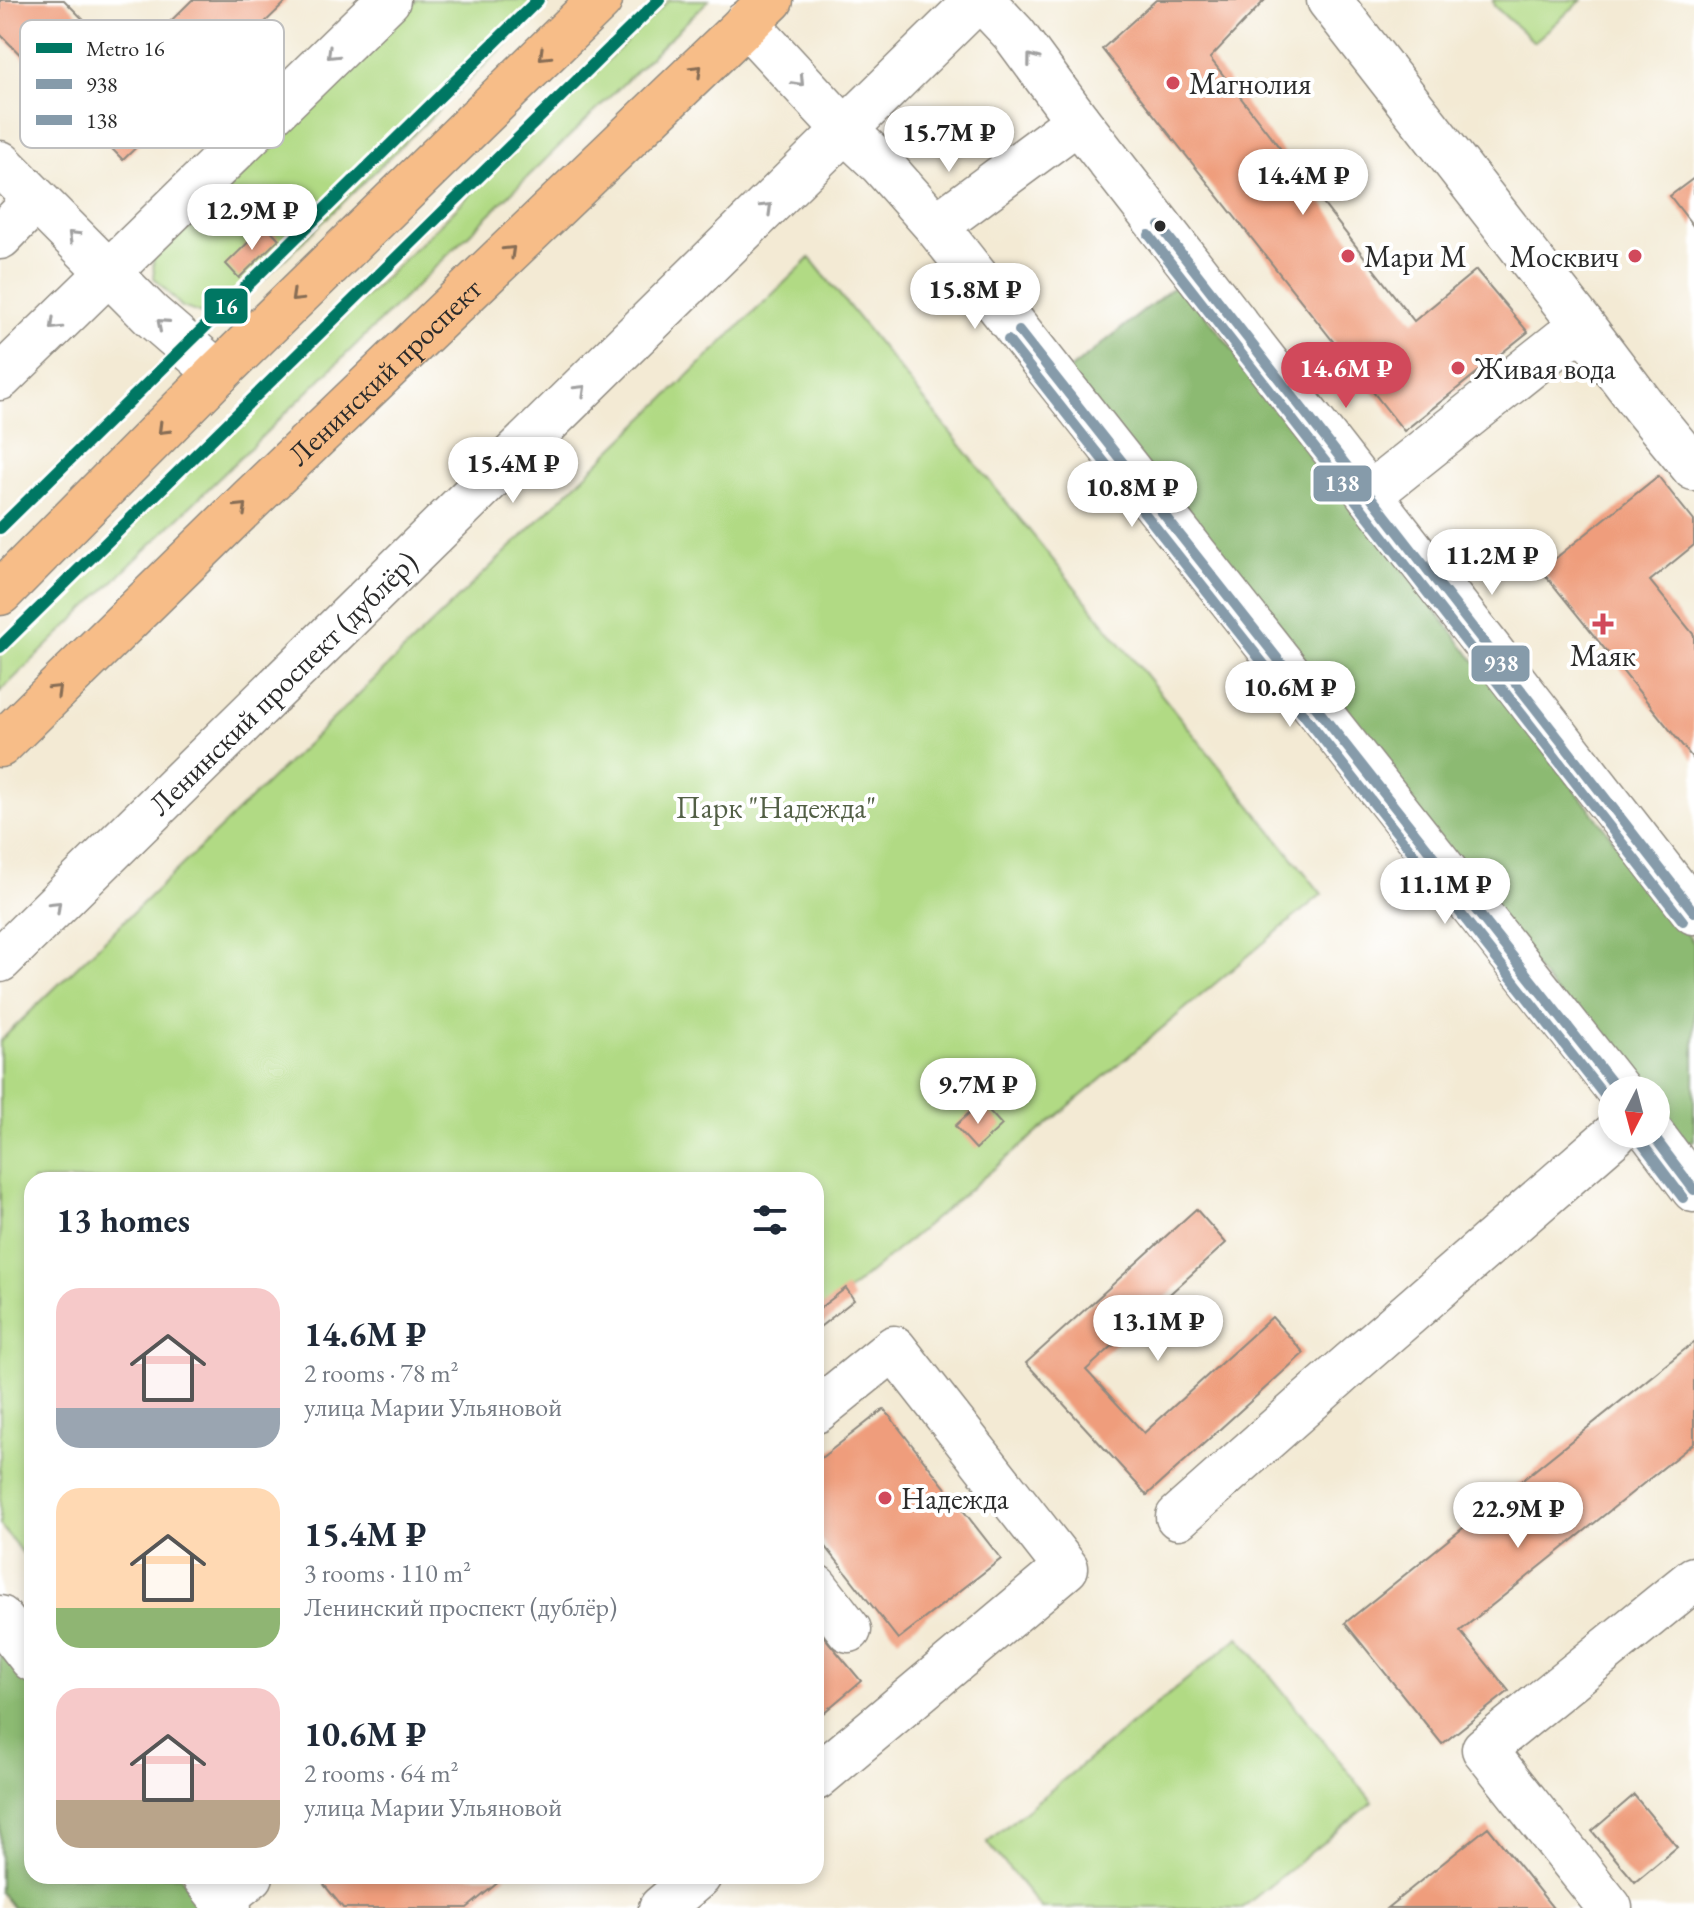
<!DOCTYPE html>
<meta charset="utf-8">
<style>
:root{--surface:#fff;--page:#f6f6f7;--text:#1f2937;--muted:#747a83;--accent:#d1495b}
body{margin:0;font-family:"EB Garamond",serif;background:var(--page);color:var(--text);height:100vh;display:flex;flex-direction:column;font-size:30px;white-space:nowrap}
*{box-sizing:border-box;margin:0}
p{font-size:26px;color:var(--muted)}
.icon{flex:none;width:44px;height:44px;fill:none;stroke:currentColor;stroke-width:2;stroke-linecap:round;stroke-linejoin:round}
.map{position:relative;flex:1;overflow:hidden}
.sheet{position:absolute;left:24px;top:1172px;width:800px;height:712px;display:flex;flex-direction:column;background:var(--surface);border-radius:24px;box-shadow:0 4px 12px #0003}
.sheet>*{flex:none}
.needle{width:52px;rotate:186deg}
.controls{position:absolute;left:1598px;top:1076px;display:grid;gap:16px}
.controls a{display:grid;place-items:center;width:72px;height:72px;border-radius:50%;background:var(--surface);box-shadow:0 4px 12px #0003;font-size:40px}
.price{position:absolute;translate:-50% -68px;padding:0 18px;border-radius:28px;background:#fff;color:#222;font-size:26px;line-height:52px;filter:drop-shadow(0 2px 4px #0008)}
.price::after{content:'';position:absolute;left:50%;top:48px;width:24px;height:18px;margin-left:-12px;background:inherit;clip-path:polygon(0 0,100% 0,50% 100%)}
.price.active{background:var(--accent);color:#fff}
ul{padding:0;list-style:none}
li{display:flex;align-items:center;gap:24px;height:200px;padding:0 32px}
li span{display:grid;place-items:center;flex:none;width:224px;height:160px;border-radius:24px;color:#555}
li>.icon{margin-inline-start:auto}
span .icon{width:96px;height:96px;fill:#fffc;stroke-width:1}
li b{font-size:34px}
h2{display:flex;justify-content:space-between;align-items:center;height:96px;padding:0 32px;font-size:34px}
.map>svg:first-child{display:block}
.green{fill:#b1da84;stroke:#6e8258;stroke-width:2}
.forest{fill:#8cba72;stroke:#5c724e;stroke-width:2}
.building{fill:#ef9d7b}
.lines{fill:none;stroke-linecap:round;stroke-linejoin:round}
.minor-casing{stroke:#8f8a80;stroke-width:47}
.major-casing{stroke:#8f8a80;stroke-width:47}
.minor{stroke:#fff;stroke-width:44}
.major{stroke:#f7bd88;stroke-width:44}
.bus-1-casing{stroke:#fff;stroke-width:16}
.bus-2-casing{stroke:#fff;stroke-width:16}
.bus-1{stroke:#869baa;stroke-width:10}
.bus-2{stroke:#869baa;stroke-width:10}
.metro-1-casing{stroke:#fff;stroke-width:18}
.metro-1{stroke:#007763;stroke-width:12}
.oneway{stroke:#a0a0a0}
.oneway2{stroke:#876d55}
.poi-dot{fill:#d1495b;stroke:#fff;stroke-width:3}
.bus-dot{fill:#2b2b2b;stroke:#fff;stroke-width:3}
.labels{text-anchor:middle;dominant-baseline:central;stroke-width:8;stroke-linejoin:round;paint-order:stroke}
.poi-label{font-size:30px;fill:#2b2b2b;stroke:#fff;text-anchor:start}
.street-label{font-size:30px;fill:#2b2b2b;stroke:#fff}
.park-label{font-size:30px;fill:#536046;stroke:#fff}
.key{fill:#fff;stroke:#bfbfbf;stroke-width:2}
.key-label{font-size:22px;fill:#2b2b2b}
.line-badge{stroke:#fff;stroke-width:3}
.badge-label{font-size:22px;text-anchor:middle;font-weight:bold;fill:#fff}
</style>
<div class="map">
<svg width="1694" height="1908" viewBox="0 0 1694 1908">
<rect width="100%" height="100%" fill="#fff"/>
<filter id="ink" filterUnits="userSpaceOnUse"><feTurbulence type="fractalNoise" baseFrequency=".0125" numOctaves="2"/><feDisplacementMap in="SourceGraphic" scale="16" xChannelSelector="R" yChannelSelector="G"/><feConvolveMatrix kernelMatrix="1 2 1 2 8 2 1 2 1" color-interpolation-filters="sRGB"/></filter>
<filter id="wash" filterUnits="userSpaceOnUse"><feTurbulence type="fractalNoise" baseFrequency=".006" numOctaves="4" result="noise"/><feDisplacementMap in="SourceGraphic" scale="32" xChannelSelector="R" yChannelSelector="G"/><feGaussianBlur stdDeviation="1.8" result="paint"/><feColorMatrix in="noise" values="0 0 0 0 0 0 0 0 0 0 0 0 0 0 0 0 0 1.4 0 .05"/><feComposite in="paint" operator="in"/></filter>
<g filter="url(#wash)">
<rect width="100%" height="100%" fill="#f3ead4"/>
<path class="green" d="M417,0H552L236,306L207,316L182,307L154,278L153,256Z
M669,0H709L0,692V654Z
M1493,0H1582L1534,42L1494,6Z
M810,258L1322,894L816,1318V1180H32V1565L0,1525V1041Z
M1239,1637L1373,1802L1242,1908H1041L987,1842Z"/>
<path class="forest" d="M1180,282L1694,943V1140L1683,1149L1656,1116V1090H1635L1057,380Z
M0,1644L32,1685V1876H180L205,1908H13L0,1892Z"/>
<g id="blocks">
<path class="building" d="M0,0H64L127,64L192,0H288L123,160L0,34Z
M1156,0H1265L1210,58L1414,321L1476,270L1528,332L1404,431L1102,49Z
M1694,178V227L1670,196Z
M266,225L279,239L239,278L226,264Z
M1658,476L1694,521V545L1650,581L1694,635V760L1541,570Z
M981,1102L1002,1125L976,1149L955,1126Z
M1196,1209L1226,1243L1086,1370L1144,1433L1272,1317L1304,1353L1147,1495L1026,1363Z
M846,1288L854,1300L816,1330V1311Z
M1694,1342V1443L1460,1631L1509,1691L1442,1744L1345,1623Z
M884,1409L1001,1559L898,1639L816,1534V1462Z
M816,1627L861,1681L816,1719Z
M1634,1795L1677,1847L1635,1882L1592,1831Z
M1488,1827L1553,1908H1387Z
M317,1876H506L467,1908H343Z"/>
</g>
</g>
<g filter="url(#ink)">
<use href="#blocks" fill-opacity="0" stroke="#8f8a80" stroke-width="2"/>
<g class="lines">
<g class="minor-casing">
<g id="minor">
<path d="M982,0L1014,34L1078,121L1694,912"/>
<path d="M1329,0L1582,325L1644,407L1694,468"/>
<path d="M746,23L846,131L881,164L936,226L1618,1090"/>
<path d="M0,163L151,315L218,373"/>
<path d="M936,226L1078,121"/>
<path d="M0,237L36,200"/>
<path d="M0,378L388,0"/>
<path d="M1369,495L1582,325"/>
<path id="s1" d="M0,960L977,0"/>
<path d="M1652,1134L1694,1190"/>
<path d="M816,1411L894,1348L1066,1568L816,1778"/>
<path d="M1178,1517L1345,1369L1615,1134"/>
<path d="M816,1587L849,1630"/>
<path d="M0,1618L32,1659"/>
<path d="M204,1876L229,1908"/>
<path d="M222,1899L251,1876"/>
<path d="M661,1908L699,1876"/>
<path d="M1610,1908L1484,1749L1694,1579"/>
</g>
</g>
<g class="major-casing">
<g id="major">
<path d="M0,593L218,373L600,0"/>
<path id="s2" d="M0,745L250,500L771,0"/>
</g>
</g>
<use href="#minor" class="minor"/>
<use href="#major" class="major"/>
<g class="bus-1-casing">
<path id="bus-1" d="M1160,226L1694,912
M1019,331L1618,1090
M1652,1134L1694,1190"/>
</g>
<g class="bus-2-casing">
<path id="bus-2" d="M1149,235L1683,921
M1008,340L1607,1099
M1641,1142L1683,1198"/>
</g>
<use href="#bus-1" class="bus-1"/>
<use href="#bus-2" class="bus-2"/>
<g class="metro-1-casing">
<path id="metro-1" d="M0,528L538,0
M0,647L659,0"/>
</g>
<use href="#metro-1" class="metro-1"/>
</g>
<defs><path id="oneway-chevron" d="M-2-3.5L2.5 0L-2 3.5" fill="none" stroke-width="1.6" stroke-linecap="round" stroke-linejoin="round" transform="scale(2)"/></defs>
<g class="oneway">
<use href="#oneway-chevron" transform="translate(332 54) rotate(136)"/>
<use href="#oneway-chevron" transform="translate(1032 59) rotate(-127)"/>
<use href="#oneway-chevron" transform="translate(799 81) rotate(47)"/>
<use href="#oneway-chevron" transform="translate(767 208) rotate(-44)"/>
<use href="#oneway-chevron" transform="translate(73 236) rotate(-136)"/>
<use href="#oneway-chevron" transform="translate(162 324) rotate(-139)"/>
<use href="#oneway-chevron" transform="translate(55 325) rotate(136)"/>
<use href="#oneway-chevron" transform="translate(581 390) rotate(-44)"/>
<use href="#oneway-chevron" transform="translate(56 906) rotate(-44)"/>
</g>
<g class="oneway2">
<use href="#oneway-chevron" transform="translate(544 55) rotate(136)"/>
<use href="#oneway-chevron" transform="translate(697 70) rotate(-44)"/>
<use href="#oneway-chevron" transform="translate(510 251) rotate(-44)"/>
<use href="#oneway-chevron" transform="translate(296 297) rotate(136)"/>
<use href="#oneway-chevron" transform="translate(163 429) rotate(135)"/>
<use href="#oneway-chevron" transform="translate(242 508) rotate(-44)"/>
<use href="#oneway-chevron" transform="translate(56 690) rotate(-44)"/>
</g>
</g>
<g class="poi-dot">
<circle cx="1173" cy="83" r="8"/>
<circle cx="1348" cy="256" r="8"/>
<circle cx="1635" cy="256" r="8"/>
<circle cx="1458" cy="368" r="8"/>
<path d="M1599 612h8v8h8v8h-8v8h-8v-8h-8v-8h8z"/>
<circle cx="885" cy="1498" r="8"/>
</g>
<circle class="bus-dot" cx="1160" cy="226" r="7"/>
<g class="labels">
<g class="poi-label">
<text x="1189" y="83">Магнолия</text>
<text x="1364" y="256">Мари М</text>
<text x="1619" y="256" text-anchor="end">Москвич</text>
<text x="1474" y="368">Живая вода</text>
<text x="1603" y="655" text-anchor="middle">Маяк</text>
<text x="901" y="1498">Надежда</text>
</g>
<g class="street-label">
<text stroke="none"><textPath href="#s2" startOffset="536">Ленинский проспект</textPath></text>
<text stroke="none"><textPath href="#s1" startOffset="396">Ленинский проспект (дублёр)</textPath></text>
</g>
<g class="park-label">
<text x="776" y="807">Парк "Надежда"</text>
</g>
</g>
<rect x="20" y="20" width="264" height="128" rx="12" class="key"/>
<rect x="36" y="43" width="36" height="10" fill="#007763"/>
<rect x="36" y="79" width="36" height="10" fill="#869baa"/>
<rect x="36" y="115" width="36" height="10" fill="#869baa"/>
<g class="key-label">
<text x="86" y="56">Metro 16</text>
<text x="86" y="92">938</text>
<text x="86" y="128">138</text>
</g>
<g class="line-badge">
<rect x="203" y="287" width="46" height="38" rx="8" fill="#007763"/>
<rect x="1312" y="464" width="61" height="39" rx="8" fill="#869baa"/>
<rect x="1470" y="644" width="61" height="39" rx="8" fill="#869baa"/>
</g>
<g class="badge-label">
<text x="226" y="314">16</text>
<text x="1342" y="491">138</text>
<text x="1501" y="671">938</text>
</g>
</svg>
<div class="controls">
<a><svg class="needle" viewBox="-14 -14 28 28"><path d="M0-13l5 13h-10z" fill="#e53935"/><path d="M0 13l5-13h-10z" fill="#747a83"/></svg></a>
</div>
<b class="price" style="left:949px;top:174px">15.7M ₽</b>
<b class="price" style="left:1303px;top:217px">14.4M ₽</b>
<b class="price" style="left:252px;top:252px">12.9M ₽</b>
<b class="price" style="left:975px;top:331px">15.8M ₽</b>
<b class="price active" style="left:1346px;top:410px">14.6M ₽</b>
<b class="price" style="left:513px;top:505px">15.4M ₽</b>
<b class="price" style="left:1132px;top:529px">10.8M ₽</b>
<b class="price" style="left:1492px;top:597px">11.2M ₽</b>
<b class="price" style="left:1290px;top:729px">10.6M ₽</b>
<b class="price" style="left:1445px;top:926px">11.1M ₽</b>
<b class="price" style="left:978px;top:1126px">9.7M ₽</b>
<b class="price" style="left:1158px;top:1363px">13.1M ₽</b>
<b class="price" style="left:1518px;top:1550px">22.9M ₽</b>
<section class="sheet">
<h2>13 homes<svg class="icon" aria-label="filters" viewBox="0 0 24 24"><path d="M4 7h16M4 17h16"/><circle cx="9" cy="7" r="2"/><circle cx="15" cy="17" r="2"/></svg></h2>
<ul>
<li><span style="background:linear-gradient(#f6c9c9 75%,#9aa5b1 0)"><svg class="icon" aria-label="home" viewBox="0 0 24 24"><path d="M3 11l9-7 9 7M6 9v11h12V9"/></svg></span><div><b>14.6M ₽</b><p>2 rooms · 78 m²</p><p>улица Марии Ульяновой</p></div></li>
<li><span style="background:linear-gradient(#ffd9b3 75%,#8fb573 0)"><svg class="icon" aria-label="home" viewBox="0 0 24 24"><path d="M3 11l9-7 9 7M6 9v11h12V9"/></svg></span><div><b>15.4M ₽</b><p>3 rooms · 110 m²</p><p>Ленинский проспект (дублёр)</p></div></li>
<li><span style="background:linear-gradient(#f6c9c9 70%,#b9a48a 0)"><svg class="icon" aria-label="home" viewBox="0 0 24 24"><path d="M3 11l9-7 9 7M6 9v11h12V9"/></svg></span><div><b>10.6M ₽</b><p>2 rooms · 64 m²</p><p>улица Марии Ульяновой</p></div></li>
</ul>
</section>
</div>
